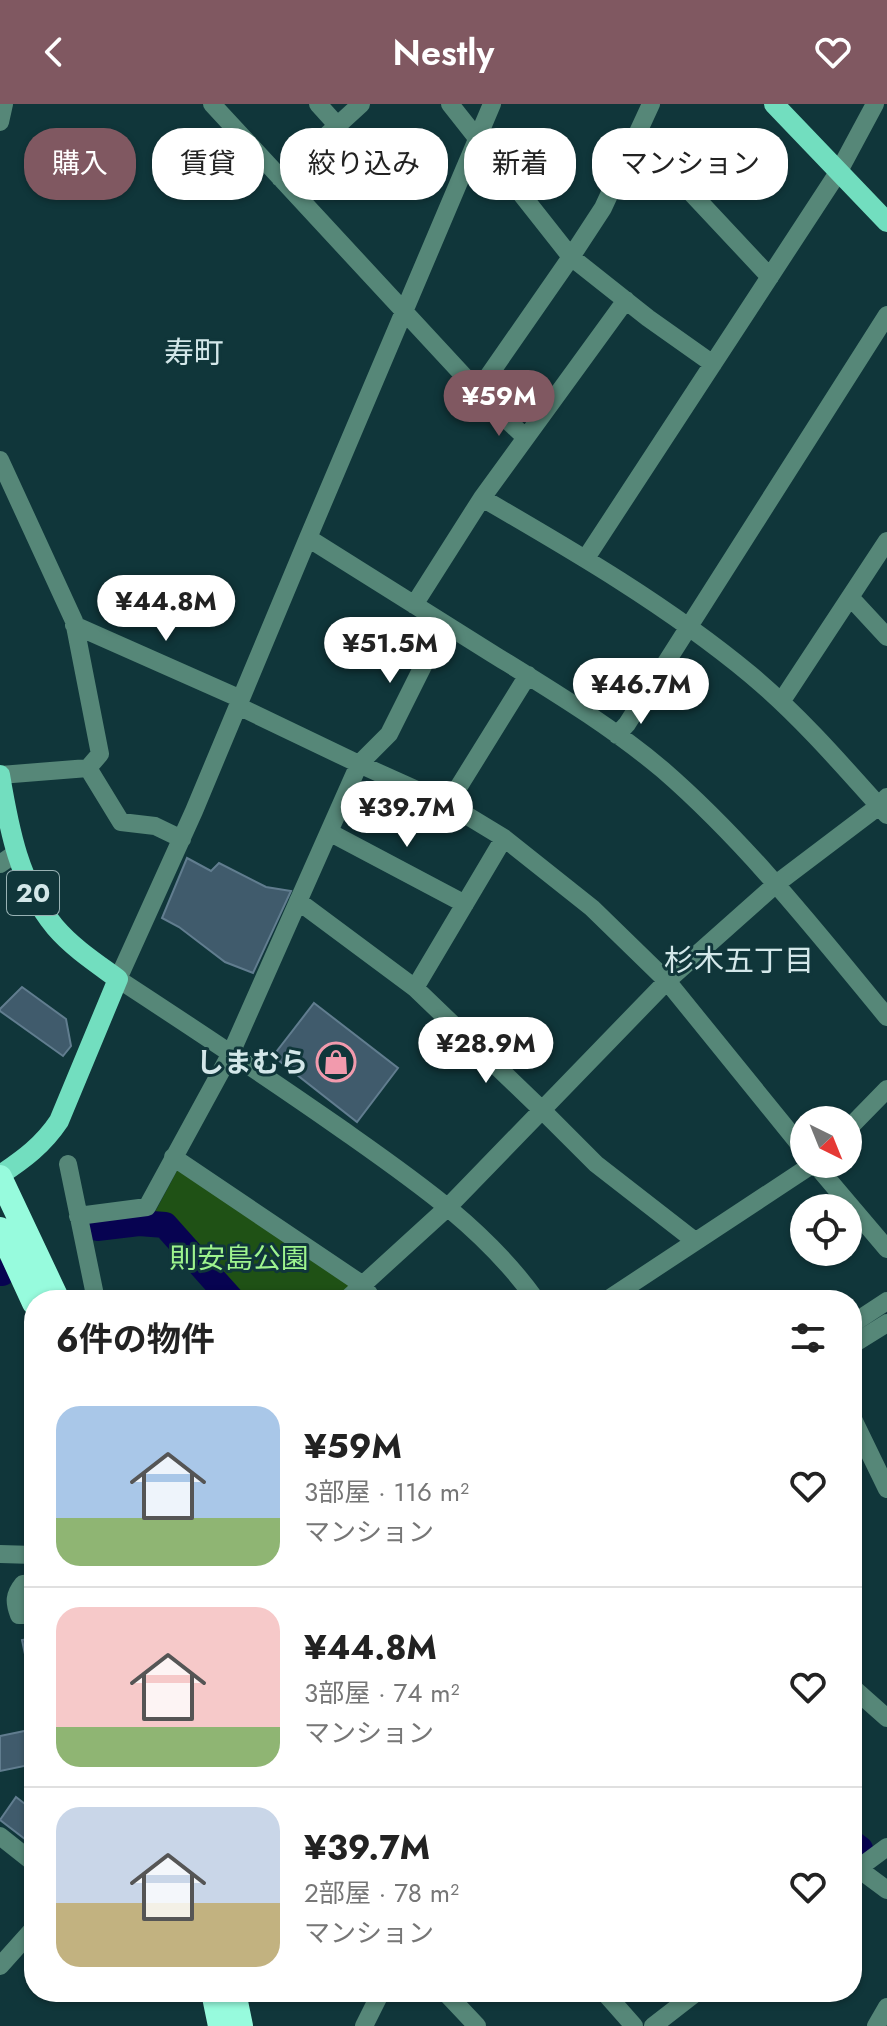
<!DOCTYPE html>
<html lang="ja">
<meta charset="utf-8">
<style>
:root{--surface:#fff;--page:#f6f6f6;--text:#222;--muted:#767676;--line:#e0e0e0;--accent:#805861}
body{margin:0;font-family:Jost,"Noto Sans JP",sans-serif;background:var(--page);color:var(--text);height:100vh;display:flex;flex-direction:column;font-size:30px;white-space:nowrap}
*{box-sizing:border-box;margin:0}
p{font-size:26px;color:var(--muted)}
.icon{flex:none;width:44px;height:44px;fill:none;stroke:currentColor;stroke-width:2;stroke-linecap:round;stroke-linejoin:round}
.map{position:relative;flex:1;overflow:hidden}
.side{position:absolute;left:24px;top:1186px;width:838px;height:712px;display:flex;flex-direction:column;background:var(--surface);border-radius:32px;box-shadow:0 2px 6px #0004}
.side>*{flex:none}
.top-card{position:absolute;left:24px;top:24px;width:840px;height:72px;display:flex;gap:16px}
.needle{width:52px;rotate:137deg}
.fabs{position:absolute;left:790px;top:1002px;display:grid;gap:16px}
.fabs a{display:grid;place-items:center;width:72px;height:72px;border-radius:50%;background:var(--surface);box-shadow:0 2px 6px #0004;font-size:40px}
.price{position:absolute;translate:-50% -68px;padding:0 18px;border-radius:28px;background:#fff;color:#222;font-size:26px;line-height:52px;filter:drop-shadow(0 2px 4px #0008)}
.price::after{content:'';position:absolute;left:50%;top:48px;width:24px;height:18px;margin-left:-12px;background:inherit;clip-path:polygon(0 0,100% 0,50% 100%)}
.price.on{background:var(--accent);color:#fff}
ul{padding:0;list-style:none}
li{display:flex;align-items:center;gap:24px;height:200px;padding:0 32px}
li+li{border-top:2px solid var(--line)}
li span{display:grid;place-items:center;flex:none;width:224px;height:160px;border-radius:24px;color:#555}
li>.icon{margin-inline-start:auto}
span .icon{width:96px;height:96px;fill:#fffc;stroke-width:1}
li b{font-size:34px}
h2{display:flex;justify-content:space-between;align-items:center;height:96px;padding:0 32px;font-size:34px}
.tag{padding:0 28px;border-radius:32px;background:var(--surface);box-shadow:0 2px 6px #0004;font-size:28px;line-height:72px}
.tag.on{background:var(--accent);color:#fff}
header{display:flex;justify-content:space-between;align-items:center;height:104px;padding:0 32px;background:var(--accent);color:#fff;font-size:36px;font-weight:600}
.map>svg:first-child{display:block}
.green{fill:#1f5115}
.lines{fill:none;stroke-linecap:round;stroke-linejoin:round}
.river{stroke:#070351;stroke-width:26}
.building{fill:#405b6c;stroke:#617d8f;stroke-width:2}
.minor{stroke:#568778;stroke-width:18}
.major{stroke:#72debf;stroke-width:20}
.highway{stroke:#97fbdd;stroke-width:24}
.labels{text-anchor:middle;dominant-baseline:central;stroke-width:6;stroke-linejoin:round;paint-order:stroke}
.shield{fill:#10363a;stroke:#98b2b4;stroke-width:2}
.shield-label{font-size:26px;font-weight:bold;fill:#d3e7e9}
.poi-label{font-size:28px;font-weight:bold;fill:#d3e7e9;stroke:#10363a;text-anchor:end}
.park-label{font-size:28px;fill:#9ef48e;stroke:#10363a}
.neighbourhood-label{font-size:30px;fill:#d3e7e9;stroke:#10363a}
</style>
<header><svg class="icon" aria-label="back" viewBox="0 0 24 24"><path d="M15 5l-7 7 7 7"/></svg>Nestly<svg class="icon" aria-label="heart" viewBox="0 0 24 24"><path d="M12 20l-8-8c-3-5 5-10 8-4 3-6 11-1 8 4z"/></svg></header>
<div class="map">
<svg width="887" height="1922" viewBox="0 0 887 1922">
<rect width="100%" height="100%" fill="#10363a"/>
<path class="green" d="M178,1065L356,1182L340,1196H221L166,1135L146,1125Z"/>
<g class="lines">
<path class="river" d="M97,1124L139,1119L165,1121L232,1196
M0,1169H2
M852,1739L860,1745"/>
</g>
<path class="building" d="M187,754L211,767L219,759L266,783L291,787L253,869L225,858L179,823L162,814Z
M22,883L66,915L71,942L63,952L0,907V905Z
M314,899L398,964L357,1018L273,952Z
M34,1534V1593L22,1536Z
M34,1625V1660L0,1667V1632Z
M16,1693L34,1707V1742L0,1716Z"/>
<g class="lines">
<path class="minor" d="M212,0L488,298L525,333
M318,0L337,21
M450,0L571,153L648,214L713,260
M492,0L308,434L194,707L118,875C193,924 267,973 340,1024C411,1074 485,1124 536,1196
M0,18L4,0
M637,31L770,173
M280,74L361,0
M478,287L571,153L603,104L651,0
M0,356L74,517L100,650L88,664L0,671
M482,394C575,448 668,502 751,571C801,613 844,663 887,711
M308,434C369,472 431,511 493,550C551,586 611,622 663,666C747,739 816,827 887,913
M586,454L839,67L875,0
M850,493L887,533
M414,501L482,394L626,196
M74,521L241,595
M781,598L887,437
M238,602L359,660L448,700L504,734L592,804L667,877L804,1046
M617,631L627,620L887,211
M88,664L121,718L155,722L182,735
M448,700L528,571
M329,728L465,800
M0,760L16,749
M298,797L415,884L542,1006L596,1060L695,1137
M415,884L504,734
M848,1025L887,985
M173,1053L363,1181L373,1196
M68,1060L96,1196
M815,1060L887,1145
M78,1112L147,1103L231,949L359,660L389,630L444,520
M346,1196L448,1103L667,877L776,780L879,702L887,693
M607,1196L813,1060
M852,1220L887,1197
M852,1241L887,1219
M852,1313L887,1385
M0,1450L34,1451
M34,1479L23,1480C14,1491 14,1498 19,1511H34
M852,1583L887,1614
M0,1732L34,1759
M852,1760L887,1786
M852,1769L887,1743
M0,1862L34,1824
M445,1888L477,1922
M604,1888L634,1922
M364,1922L381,1888
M653,1922L697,1888
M876,1922L887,1903"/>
<path class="major" d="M774,0L887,118
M0,671C9,725 19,779 55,823C73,844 96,859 118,875L59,1017C43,1041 24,1055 0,1071"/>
<path class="highway" d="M0,1073L58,1196
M0,1125L34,1199
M213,1888L220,1922
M234,1888L241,1922"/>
</g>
<defs>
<g id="shop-ring" transform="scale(2)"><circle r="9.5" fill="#10363a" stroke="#f29aad" stroke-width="1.5"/><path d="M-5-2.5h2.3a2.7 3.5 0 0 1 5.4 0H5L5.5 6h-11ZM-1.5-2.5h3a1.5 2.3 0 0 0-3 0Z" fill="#f29aad"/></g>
</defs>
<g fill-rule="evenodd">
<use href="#shop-ring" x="336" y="958"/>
</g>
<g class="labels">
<rect class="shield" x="7" y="767" width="52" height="44" rx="6"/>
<g class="shield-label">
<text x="33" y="789">20</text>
</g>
<g class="poi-label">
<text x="308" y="958">しまむら</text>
</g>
<g class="park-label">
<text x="239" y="1154">則安島公園</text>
</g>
<g class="neighbourhood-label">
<text x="194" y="248">寿町</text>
<text x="739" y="856">杉木五丁目</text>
</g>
</g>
</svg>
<div class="fabs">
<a><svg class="needle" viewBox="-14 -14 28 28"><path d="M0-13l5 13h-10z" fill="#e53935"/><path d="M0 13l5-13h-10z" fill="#767676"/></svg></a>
<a><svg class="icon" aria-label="locate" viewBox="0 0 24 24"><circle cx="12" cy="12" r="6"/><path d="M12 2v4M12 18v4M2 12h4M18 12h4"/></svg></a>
</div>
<b class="price on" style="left:499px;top:334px">¥59M</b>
<b class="price" style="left:166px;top:539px">¥44.8M</b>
<b class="price" style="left:390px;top:581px">¥51.5M</b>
<b class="price" style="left:641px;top:622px">¥46.7M</b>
<b class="price" style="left:407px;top:745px">¥39.7M</b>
<b class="price" style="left:486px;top:981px">¥28.9M</b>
<div class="top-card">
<a class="tag on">購入</a>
<a class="tag">賃貸</a>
<a class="tag">絞り込み</a>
<a class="tag">新着</a>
<a class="tag">マンション</a>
</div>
<section class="side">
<h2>6件の物件<svg class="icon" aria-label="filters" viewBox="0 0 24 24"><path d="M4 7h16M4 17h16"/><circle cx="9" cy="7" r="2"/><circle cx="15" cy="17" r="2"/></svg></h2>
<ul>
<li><span style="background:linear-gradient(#a9c7e8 70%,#8fb573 0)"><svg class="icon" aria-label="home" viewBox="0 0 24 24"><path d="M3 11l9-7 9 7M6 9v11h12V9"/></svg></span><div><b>¥59M</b><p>3部屋 · 116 m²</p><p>マンション</p></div><svg class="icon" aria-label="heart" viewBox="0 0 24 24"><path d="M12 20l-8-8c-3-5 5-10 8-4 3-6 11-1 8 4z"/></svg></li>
<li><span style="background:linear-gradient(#f6c9c9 75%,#8fb573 0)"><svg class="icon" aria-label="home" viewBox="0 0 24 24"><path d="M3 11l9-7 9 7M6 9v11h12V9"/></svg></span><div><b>¥44.8M</b><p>3部屋 · 74 m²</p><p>マンション</p></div><svg class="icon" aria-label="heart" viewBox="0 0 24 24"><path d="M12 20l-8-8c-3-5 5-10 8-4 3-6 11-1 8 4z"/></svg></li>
<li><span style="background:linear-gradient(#c9d6e8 60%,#c2b280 0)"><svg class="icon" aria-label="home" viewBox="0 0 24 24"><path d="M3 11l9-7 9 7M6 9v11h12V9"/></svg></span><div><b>¥39.7M</b><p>2部屋 · 78 m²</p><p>マンション</p></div><svg class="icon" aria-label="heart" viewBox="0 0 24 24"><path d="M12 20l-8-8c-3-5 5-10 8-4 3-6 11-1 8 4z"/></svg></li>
</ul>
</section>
</div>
